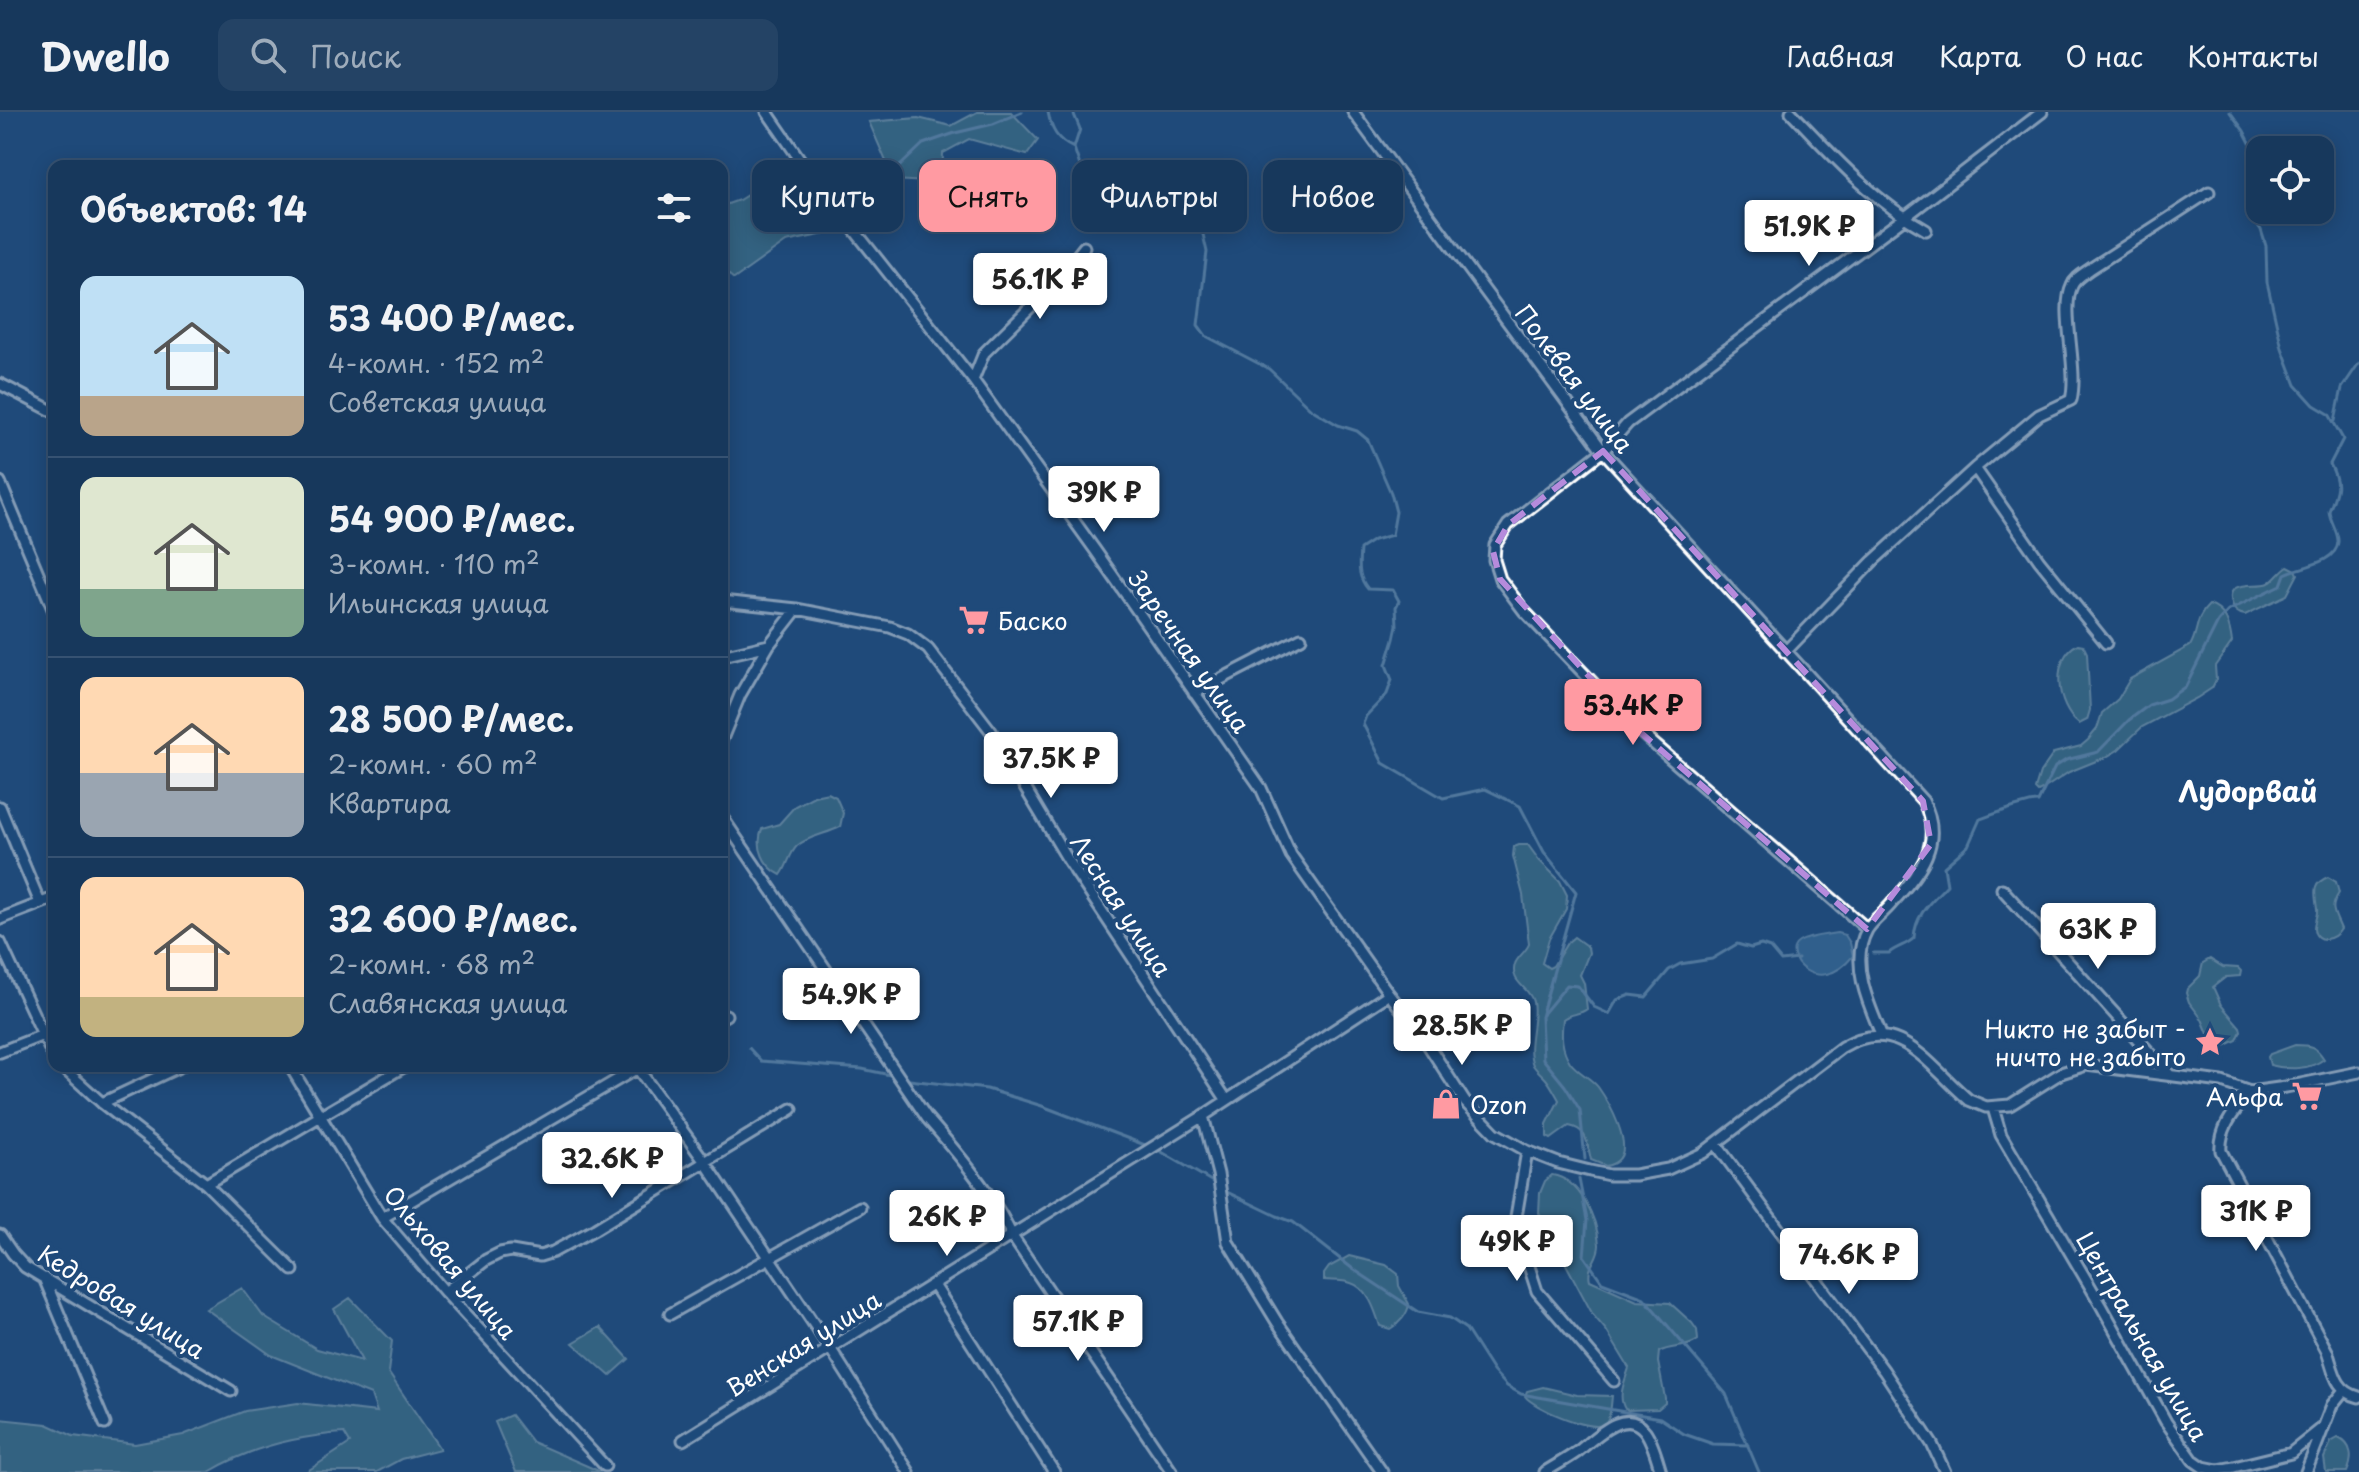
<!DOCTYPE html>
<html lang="ru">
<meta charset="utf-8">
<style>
:root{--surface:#17385c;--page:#244365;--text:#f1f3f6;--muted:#9eacbb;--line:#365272;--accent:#ff9aa2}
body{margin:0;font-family:"Playpen Sans",sans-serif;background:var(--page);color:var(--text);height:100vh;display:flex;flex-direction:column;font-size:30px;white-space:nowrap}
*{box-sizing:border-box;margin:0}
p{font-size:26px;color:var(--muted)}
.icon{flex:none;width:44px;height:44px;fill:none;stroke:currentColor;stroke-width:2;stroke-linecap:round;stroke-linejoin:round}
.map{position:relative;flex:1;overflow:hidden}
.details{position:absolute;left:48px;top:48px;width:680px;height:912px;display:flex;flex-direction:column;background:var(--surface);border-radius:16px;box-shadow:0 4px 20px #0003,0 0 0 2px var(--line)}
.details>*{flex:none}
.banner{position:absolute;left:752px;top:48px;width:760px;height:72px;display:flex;gap:16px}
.fabs{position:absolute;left:2246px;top:24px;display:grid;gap:16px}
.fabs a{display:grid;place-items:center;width:88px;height:88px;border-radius:16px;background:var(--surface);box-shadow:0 4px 20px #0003,0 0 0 2px var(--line);font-size:40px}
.price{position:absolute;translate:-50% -68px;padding:0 18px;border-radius:8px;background:#fff;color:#222;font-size:26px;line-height:52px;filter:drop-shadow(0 2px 4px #0008)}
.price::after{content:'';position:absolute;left:50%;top:48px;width:24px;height:18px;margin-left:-12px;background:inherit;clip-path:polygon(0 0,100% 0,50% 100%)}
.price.active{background:var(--accent);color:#111}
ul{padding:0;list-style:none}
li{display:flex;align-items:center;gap:24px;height:200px;padding:0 32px}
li+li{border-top:2px solid var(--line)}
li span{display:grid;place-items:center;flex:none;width:224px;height:160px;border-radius:16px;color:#555}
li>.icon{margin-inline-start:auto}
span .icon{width:96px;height:96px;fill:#fffc;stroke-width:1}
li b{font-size:34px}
h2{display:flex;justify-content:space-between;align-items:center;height:96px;padding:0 32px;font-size:34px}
.chip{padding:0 28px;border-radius:16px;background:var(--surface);box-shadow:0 4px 20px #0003,0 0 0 2px var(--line);font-size:28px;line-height:72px}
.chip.active{background:var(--accent);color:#111}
header{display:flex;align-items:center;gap:48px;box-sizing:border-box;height:112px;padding:0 40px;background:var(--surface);border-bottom:2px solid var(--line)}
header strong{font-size:38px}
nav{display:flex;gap:44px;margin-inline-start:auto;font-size:28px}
.search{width:560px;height:72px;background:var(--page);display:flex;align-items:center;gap:20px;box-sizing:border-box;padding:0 28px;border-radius:16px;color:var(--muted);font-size:30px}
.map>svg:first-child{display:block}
.green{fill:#4e7f8a;stroke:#a6bfc4;stroke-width:2}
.water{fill:#4479a2;stroke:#8fafc7;stroke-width:2}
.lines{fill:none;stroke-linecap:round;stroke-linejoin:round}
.stream{stroke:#8fafc7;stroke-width:3}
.minor-casing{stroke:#fff;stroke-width:15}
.minor{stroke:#1f4a7a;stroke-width:9}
.marked{fill:none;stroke:#b68bdc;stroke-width:6;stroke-dasharray:16 10;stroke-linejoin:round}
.labels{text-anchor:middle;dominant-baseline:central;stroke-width:8;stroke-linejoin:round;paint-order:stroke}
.street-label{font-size:24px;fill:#fff;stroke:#1f4a7a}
.poi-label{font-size:24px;fill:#fff;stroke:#1f4a7a;text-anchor:start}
.quarter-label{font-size:28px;font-weight:bold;fill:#fff;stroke:#1f4a7a}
</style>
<header>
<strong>Dwello</strong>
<div class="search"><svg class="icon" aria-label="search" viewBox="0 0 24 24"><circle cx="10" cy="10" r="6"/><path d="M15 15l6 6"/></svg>Поиск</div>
<nav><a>Главная</a><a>Карта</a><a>О нас</a><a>Контакты</a></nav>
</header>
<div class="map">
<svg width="2359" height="1360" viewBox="0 0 2359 1360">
<rect width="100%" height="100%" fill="#1f4a7a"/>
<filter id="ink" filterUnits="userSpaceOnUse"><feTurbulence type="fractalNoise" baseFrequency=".0125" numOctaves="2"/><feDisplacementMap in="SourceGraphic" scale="16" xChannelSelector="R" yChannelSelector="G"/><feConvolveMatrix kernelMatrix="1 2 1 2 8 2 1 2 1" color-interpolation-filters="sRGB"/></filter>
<g filter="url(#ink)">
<path class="green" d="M977,0H1011L1038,28L1027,43L969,27L943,41L942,71L894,68L869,10L918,6L951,14Z
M763,73L792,81L825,122L786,130L734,167L722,157V94L739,88Z
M2288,454L2296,458L2298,462L2287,483L2245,503C2239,502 2234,500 2232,492C2224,466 2258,476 2269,471C2276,467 2281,458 2288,454Z
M2209,493C2226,498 2230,514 2232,530L2215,554L2216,568L2212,576L2197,586L2142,615L2118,638L2106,645L2069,660L2042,678L2038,680L2035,677L2040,661L2054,641L2081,634L2088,628L2097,617L2102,601L2118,587L2130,567L2190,534C2199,519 2194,507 2209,493Z
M2078,532L2083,533L2087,541L2090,598L2087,608L2079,612C2056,595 2050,546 2078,532Z
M828,681L836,685L843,701L840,715C827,722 808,724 797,734C789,742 788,754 781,763C764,755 755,735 762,717L779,712L795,694L814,684Z
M1519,733H1528L1539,748L1560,769L1567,783L1566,797L1549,827L1542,851L1549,856L1553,854L1567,831L1574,825L1588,835L1589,841L1580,863L1584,871L1587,897C1580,903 1570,901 1563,907C1561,923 1561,936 1570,950C1577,960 1590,965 1598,975C1608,989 1635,1035 1617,1049C1614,1052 1610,1053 1606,1054L1591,1048C1587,1032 1588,1017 1569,1014L1551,1027L1547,1025V1012L1559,988C1555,981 1551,973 1546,967C1542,962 1536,958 1533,953C1525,933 1537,909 1533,890C1530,875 1509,871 1515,852C1517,845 1526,840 1529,832L1523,783L1513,744L1514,735Z
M2328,765L2336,770L2339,781C2329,797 2334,800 2341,817C2335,828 2315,833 2314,816C2314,809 2318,803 2317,797C2315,781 2311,772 2328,765Z
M2210,847L2223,855L2238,856L2241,859L2240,864L2226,865L2213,875L2221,893L2240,915L2241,919L2237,928L2224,934L2209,924L2202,907L2189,890L2186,881L2187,877L2200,864L2203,851Z
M2295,933C2310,933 2316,934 2324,947C2310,958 2288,958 2270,953L2268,945L2270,942Z
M1552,1063C1580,1067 1597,1107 1599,1132C1600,1146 1586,1154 1590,1168L1637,1189L1670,1191L1692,1211L1697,1218L1698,1228C1687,1237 1672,1233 1659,1240L1658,1250L1665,1286V1291L1658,1297L1628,1298L1625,1297C1617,1284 1625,1269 1629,1256L1606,1218L1593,1203L1544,1111L1539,1101L1540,1081L1545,1069Z
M1349,1144L1386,1153L1398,1162L1399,1174L1409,1192C1408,1202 1399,1212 1390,1217L1380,1214C1375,1198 1368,1176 1351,1171C1342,1168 1332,1169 1324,1168V1162L1329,1155Z
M242,1176L263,1204L269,1208L317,1237L362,1249L334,1197L350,1186L392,1229L388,1260L440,1337L401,1347L377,1360H306L350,1331L344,1321C298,1324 249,1336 209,1360H0V1307L47,1312L73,1324L135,1332L183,1323L245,1299L298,1291L377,1300L371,1283L271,1243L206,1197Z
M600,1215L629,1247L610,1264L573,1231Z
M1543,1275L1577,1283L1612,1284C1611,1292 1611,1310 1602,1313C1589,1319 1532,1295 1525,1284L1527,1279Z
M511,1303L532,1330L601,1360H516L495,1310Z
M2338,1326C2353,1332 2353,1347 2347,1360H2326L2324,1346L2331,1330Z"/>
<path class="water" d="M1837,821L1845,823L1850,831L1853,844C1817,888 1779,842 1799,830C1809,824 1825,823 1837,821Z"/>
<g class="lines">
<path class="stream" d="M1048,0C1051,17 1057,29 1074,36
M1073,0L1080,17L1074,36L1086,72L1127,73L1143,80L1168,101L1202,118L1207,140L1198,213L1206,224L1269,257L1311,297L1338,313L1357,319L1368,328L1391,381L1396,400L1392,423L1374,428L1360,437C1359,453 1357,464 1368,477L1393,478L1399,489L1396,495L1397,513L1394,527L1386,553L1392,568L1387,582L1366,604L1363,612L1383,651L1443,686L1485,677L1520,694L1544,740L1576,780L1541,905L1543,947L1565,974L1580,998L1585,1047
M2230,0L2244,19L2260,50
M855,84L878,75L923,32L955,21L993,12L1022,0
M2335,309L2342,276L2359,251
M1873,841H1889C1898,834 1907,833 1914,826C1915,802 1932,789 1947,773L1944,755L1968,734L1980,707C1992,703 2028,689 2038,690L2055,655L2066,648L2098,640L2129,608L2149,593L2168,587L2186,574L2218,510L2228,499L2281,473L2285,462C2299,455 2337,451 2338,430C2339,421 2330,410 2329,399C2337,379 2341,373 2330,352L2343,327L2329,302L2314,293L2296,273L2282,236L2267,170L2266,134L2261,118L2250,102L2247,88L2260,67
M1543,902L1567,873L1578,874L1594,895L1609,902L1617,888L1630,883L1646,885L1669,858L1680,852L1712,847L1737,832L1751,836L1761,833L1770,836L1781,849L1798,847
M749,936L761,949L862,957L890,963
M909,968L987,977L1042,994L1145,1033
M1160,1039L1213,1070
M1579,1067L1587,1108L1584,1144L1602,1170L1644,1186L1726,1282L1759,1360
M1227,1080L1277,1104L1293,1110L1353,1157L1418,1200L1450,1206L1466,1217L1493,1259L1507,1274L1521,1282L1660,1306L1684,1322L1713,1332L1748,1333"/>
<g class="minor-casing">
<path id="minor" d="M767,0L810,62L973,268L1095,438L1261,676L1291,743L1389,882L1421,922L1465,990L1495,1021L1527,1039L1558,1051L1590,1059L1609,1063H1635L1668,1057L1703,1041L1842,935C1900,901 1929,955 1969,988L1986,995L2010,993L2061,961L2086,953L2222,970L2250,980L2286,975L2359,960
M1353,0L1603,339L1923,689C1945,730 1920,761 1892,791C1885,800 1873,808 1867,818C1849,850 1869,894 1882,924
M1791,0C1832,43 1874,90 1926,118
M973,268L984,241L1057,169L1084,135
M0,272L54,300
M1975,356L2039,448L2106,531
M0,370L54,499
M722,489L797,497L890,515L908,522L928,537L991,619L1068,748L1226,987
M1785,540L1873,449L1975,356L2039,303L2071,288C2079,256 2060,198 2072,174C2075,166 2083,162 2090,157L2209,80
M722,544L769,533
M1194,581L1301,526
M722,627L740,583L769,533L797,497
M0,695L40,791
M722,705L927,1006C955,1038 995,1085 1012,1124L1172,1360
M2002,777L2169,962
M0,807L54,786
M1867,817L1639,619L1524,499L1500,467L1494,448L1495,433L1508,413L1603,339L1628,311L1904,106L2042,0
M0,830L54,946
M722,905L726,903
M0,940L43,923
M61,954L102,991L206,1072L293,1158
M290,954L382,1106L445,1180L605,1354
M636,954L705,1050L830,1236L909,1360
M2250,980C2236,998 2219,1015 2221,1039L2327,1239C2334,1259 2335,1279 2359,1285
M102,991L181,954
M1993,996L2001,1023L2101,1193L2166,1310L2193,1348L2203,1355L2218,1358L2234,1355L2291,1341L2321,1317
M1203,1004L1218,1062L1228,1130L1277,1210L1382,1360
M1716,1032L1884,1259L1932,1332L1945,1360
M1527,1039L1515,1111L1537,1179L1614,1269
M206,1072L405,954
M382,1106L641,954
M0,1123L13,1142L25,1155L231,1279
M44,1166L105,1312
M934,1173L1054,1360
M445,1180L486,1148L500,1141L511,1139L540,1144L553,1140L595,1117L792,997
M670,1202L860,1095
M683,1328L1203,1004L1389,882
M1545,1360C1556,1353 1567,1347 1577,1340C1594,1327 1625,1293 1645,1319C1653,1330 1657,1347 1661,1360
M2306,1360L2332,1293L2344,1278"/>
</g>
<use href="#minor" class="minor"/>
</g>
</g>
<path d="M0 0H2359V1360H0ZM1603,339L1923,689L1931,732L1867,817L1639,619L1500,467L1493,439L1508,413Z" fill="#1f4a7a" fill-opacity=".55" fill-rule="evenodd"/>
<path class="marked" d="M1603,339L1923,689L1931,732L1867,817L1639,619L1500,467L1493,439L1508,413Z"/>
<defs>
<g id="supermarket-bare" transform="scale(2.4)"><path d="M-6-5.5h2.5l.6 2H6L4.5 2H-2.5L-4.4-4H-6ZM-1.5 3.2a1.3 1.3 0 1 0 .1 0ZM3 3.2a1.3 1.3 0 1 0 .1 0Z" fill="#ff9aa2" stroke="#1f4a7a" stroke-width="2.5" paint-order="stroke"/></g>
<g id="sight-bare" transform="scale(2.4)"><path d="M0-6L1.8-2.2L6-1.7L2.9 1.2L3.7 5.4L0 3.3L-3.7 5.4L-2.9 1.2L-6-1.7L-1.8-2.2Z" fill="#ff9aa2" stroke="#1f4a7a" stroke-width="2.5" paint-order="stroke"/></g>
<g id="shop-bare" transform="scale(2.4)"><path d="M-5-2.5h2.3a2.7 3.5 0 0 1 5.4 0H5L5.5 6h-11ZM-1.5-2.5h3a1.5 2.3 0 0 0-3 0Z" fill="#ff9aa2" stroke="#1f4a7a" stroke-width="2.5" paint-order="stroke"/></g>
</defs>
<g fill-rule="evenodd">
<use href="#supermarket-bare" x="974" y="508"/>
<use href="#sight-bare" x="2210" y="930"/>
<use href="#supermarket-bare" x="2307" y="984"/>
<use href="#shop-bare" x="1446" y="992"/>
</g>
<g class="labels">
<g class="street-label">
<text transform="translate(1575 266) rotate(53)">Полевая улица</text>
<text transform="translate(1190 539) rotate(55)">Заречная улица</text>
<text transform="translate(1122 793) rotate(57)">Лесная улица</text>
<text transform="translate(451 1150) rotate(50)">Ольховая улица</text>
<text transform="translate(122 1189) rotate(32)">Кедровая улица</text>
<text transform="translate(2143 1224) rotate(60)">Центральная улица</text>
<text transform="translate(803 1231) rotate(-32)">Венская улица</text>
</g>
<g class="poi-label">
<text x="998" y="508">Баско</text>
<text x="2186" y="916" text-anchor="end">Никто не забыт -<tspan x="2186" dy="28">ничто не забыто</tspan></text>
<text x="2283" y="984" text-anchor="end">Альфа</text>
<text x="1470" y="992">Ozon</text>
</g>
<g class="quarter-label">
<text x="2248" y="678">Лудорвай</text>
</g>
</g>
</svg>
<div class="fabs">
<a><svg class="icon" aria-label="locate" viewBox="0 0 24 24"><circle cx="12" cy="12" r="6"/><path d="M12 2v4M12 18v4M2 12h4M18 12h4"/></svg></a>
</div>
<b class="price" style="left:1809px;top:156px">51.9K ₽</b>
<b class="price" style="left:1040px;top:209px">56.1K ₽</b>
<b class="price" style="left:1104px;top:422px">39K ₽</b>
<b class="price active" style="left:1633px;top:635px">53.4K ₽</b>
<b class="price" style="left:1051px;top:688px">37.5K ₽</b>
<b class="price" style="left:2098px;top:859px">63K ₽</b>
<b class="price" style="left:851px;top:924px">54.9K ₽</b>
<b class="price" style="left:1462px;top:955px">28.5K ₽</b>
<b class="price" style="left:612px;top:1088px">32.6K ₽</b>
<b class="price" style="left:2256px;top:1141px">31K ₽</b>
<b class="price" style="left:947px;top:1146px">26K ₽</b>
<b class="price" style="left:1517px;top:1171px">49K ₽</b>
<b class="price" style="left:1849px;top:1184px">74.6K ₽</b>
<b class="price" style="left:1078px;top:1251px">57.1K ₽</b>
<div class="banner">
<a class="chip">Купить</a>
<a class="chip active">Снять</a>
<a class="chip">Фильтры</a>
<a class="chip">Новое</a>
</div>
<section class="details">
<h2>Объектов: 14<svg class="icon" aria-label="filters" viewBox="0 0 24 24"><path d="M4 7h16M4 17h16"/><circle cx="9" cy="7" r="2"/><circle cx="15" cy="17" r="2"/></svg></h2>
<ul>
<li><span style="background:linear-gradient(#bfe0f5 75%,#b9a48a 0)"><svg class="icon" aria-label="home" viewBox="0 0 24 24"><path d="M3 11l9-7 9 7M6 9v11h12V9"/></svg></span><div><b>53 400 ₽/мес.</b><p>4-комн. · 152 m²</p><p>Советская улица</p></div></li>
<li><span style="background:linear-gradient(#dfe7d0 70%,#7fa58c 0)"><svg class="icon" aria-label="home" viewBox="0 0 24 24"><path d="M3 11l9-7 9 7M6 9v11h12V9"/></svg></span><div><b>54 900 ₽/мес.</b><p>3-комн. · 110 m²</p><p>Ильинская улица</p></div></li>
<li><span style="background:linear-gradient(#ffd9b3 60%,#9aa5b1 0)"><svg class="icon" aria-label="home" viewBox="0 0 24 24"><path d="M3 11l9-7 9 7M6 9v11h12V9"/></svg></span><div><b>28 500 ₽/мес.</b><p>2-комн. · 60 m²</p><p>Квартира</p></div></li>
<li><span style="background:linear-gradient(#ffd9b3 75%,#c2b280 0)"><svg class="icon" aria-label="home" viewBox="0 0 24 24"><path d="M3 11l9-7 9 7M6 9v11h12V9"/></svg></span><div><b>32 600 ₽/мес.</b><p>2-комн. · 68 m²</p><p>Славянская улица</p></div></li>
</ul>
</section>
</div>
